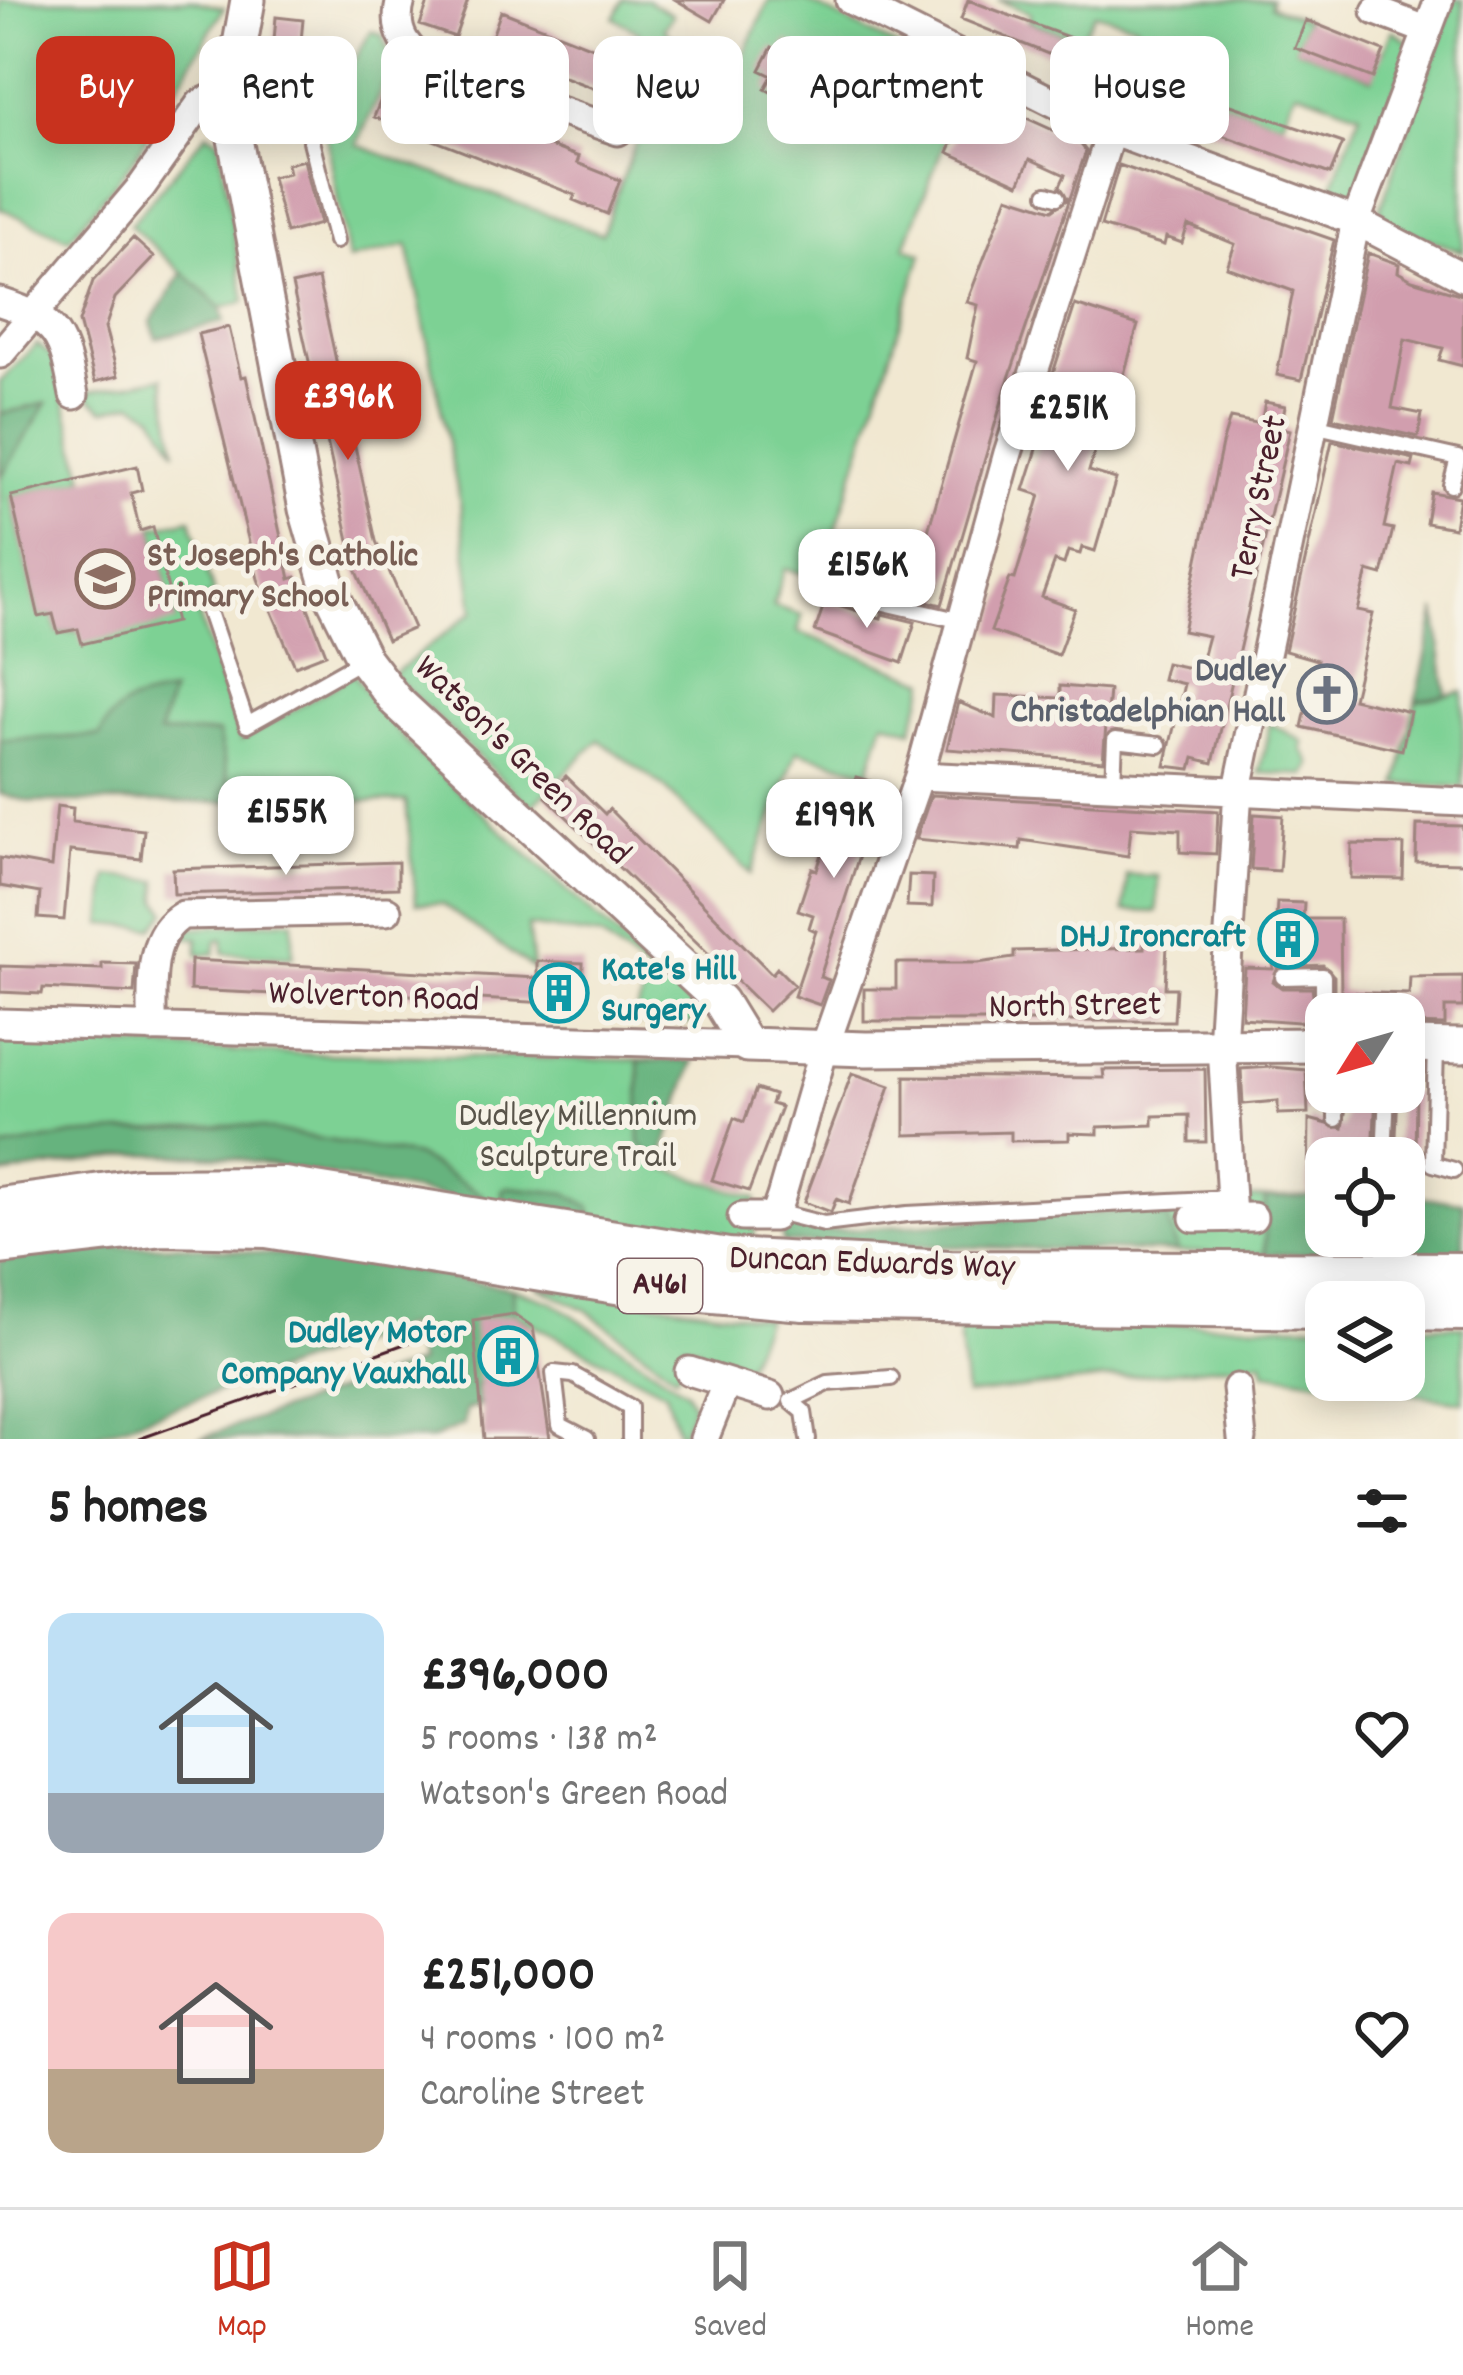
<!DOCTYPE html>
<meta charset="utf-8">
<style>
:root{--surface:#fff;--page:#f2f2f2;--text:#222;--muted:#767676;--line:#e0e0e0;--accent:#c8321e}
body{margin:0;font-family:Dekko,sans-serif;background:var(--page);color:var(--text);height:100vh;display:flex;flex-direction:column;font-size:45px;white-space:nowrap}
*{box-sizing:border-box;margin:0}
p{font-size:39px;color:var(--muted)}
.icon{flex:none;width:66px;height:66px;fill:none;stroke:currentColor;stroke-width:2;stroke-linecap:round;stroke-linejoin:round}
.map{position:relative;height:1439px;overflow:hidden}
.panel{display:flex;flex-direction:column;background:var(--surface);flex:1}
.panel>*{flex:none}
.hud{position:absolute;left:36px;top:36px;width:1392px;height:108px;display:flex;gap:24px}
.needle{width:78px;rotate:233deg}
.tools{position:absolute;left:1305px;top:993px;display:grid;gap:24px}
.tools a{display:grid;place-items:center;width:120px;height:120px;border-radius:24px;background:var(--surface);box-shadow:0 6px 30px #0003;font-size:60px}
.price{position:absolute;translate:-50% -102px;padding:0 27px;border-radius:24px;background:#fff;color:#222;font-size:39px;line-height:78px;filter:drop-shadow(0 3px 6px #0008)}
.price::after{content:'';position:absolute;left:50%;top:72px;width:36px;height:27px;margin-left:-18px;background:inherit;clip-path:polygon(0 0,100% 0,50% 100%)}
.price.active{background:var(--accent);color:#fff}
ul{padding:0;list-style:none}
li{display:flex;align-items:center;gap:36px;height:300px;padding:0 48px}
li span{display:grid;place-items:center;flex:none;width:336px;height:240px;border-radius:24px;color:#555}
li>.icon{margin-inline-start:auto}
span .icon{width:144px;height:144px;fill:#fffc;stroke-width:1}
li b{font-size:51px}
h2{display:flex;justify-content:space-between;align-items:center;height:144px;padding:0 48px;font-size:51px}
.chip{padding:0 42px;border-radius:24px;background:var(--surface);box-shadow:0 6px 30px #0003;font-size:42px;line-height:108px}
.chip.active{background:var(--accent);color:#fff}
.dock{display:flex;justify-content:space-around;align-items:center;height:168px;border-top:3px solid var(--line);background:var(--surface);font-size:33px;color:var(--muted)}
.dock a{display:grid;justify-items:center;gap:6px}
.dock .active{color:var(--accent)}
.map>svg:first-child{display:block}
.green{fill:#7dd194;stroke:#647860;stroke-width:3}
.forest{fill:#66b37e;stroke:#586954;stroke-width:3}
.building{fill:#d19eae;fill-rule:evenodd}
.lines{fill:none;stroke-linecap:round;stroke-linejoin:round}
.service-casing{stroke:#9e847e;stroke-width:20}
.minor-casing{stroke:#9e847e;stroke-width:33}
.tertiary-casing{stroke:#9e847e;stroke-width:39}
.trunk-casing{stroke:#9e847e;stroke-width:48}
.service{stroke:#fff;stroke-width:14}
.minor{stroke:#fff;stroke-width:27}
.tertiary{stroke:#fff;stroke-width:33}
.trunk{stroke:#fff;stroke-width:42}
.tram{stroke:#4a1f2b;stroke-width:3}
.labels{text-anchor:middle;dominant-baseline:central;stroke-width:10;stroke-linejoin:round;paint-order:stroke}
.shield{fill:#f7f3e8;stroke:#7e5f64;stroke-width:3}
.shield-label{font-size:33px;font-weight:bold;fill:#4a1f2b}
.street-label{font-size:36px;fill:#4a1f2b;stroke:#f7f3e8}
.education-label{font-size:36px;font-weight:bold;fill:#785e54;stroke:#f7f3e8;text-anchor:start}
.worship-label{font-size:36px;font-weight:bold;fill:#5b616d;stroke:#f7f3e8;text-anchor:end}
.culture-label{font-size:36px;font-weight:bold;fill:#0d838f;stroke:#f7f3e8;text-anchor:end}
.park-label{font-size:36px;fill:#59544a;stroke:#f7f3e8}
</style>
<div class="map">
<svg width="1463" height="1439" viewBox="0 0 1463 1439">
<rect width="100%" height="100%" fill="#f7f3e8"/>
<filter id="ink" filterUnits="userSpaceOnUse"><feTurbulence type="fractalNoise" baseFrequency=".00833" numOctaves="2"/><feDisplacementMap in="SourceGraphic" scale="24" xChannelSelector="R" yChannelSelector="G"/><feConvolveMatrix kernelMatrix="1 2 1 2 8 2 1 2 1" color-interpolation-filters="sRGB"/></filter>
<filter id="wash" filterUnits="userSpaceOnUse"><feTurbulence type="fractalNoise" baseFrequency=".004" numOctaves="4" result="noise"/><feDisplacementMap in="SourceGraphic" scale="48" xChannelSelector="R" yChannelSelector="G"/><feGaussianBlur stdDeviation="2.7" result="paint"/><feColorMatrix in="noise" values="0 0 0 0 0 0 0 0 0 0 0 0 0 0 0 0 0 1.4 0 .05"/><feComposite in="paint" operator="in"/></filter>
<g filter="url(#wash)">
<rect width="100%" height="100%" fill="#f1e8d1"/>
<path class="green" d="M0,0H190L224,8L132,162L69,239L0,208Z
M623,0H647L673,15L664,28L694,66L739,84L743,57L769,0H804L967,82L905,247L922,254L821,578L785,569L773,606L802,615L798,632L927,681L912,730L884,721L869,772L797,751L751,874L663,786L599,740L531,807L392,675L474,611L460,503L408,245L348,260L323,115L371,31L382,35L393,62L357,145L602,234L646,115L610,99L639,32L614,18Z
M998,0H1271L1270,6L1306,20L1296,48L1372,78L1392,30L1412,44L1351,207L1327,200L1360,113L1296,90L1282,123L1212,99L1221,72L1133,38L1137,25L1095,13L1080,40L1028,21L1031,13Z
M1454,0H1463V252L1392,226L1380,209Z
M207,133L219,140L245,302L221,308L130,225Z
M37,344L53,357L85,479L11,497L39,616L53,614L58,633L175,621L153,527L191,519L214,594L194,601L241,741L354,674L381,714L420,756L684,997L698,1016L694,1023H633L649,974L601,937L528,926L533,969L442,904L416,903L406,801L233,802L218,733L159,734L170,693L100,736L0,740V478L46,404L0,414V382Z
M163,377L176,451L154,415L133,403L104,410L83,393Z
M1463,692V787L1398,784L1416,701Z
M1270,723L1304,742L1302,749L1311,764L1306,775L1259,773Z
M1127,875L1158,876L1157,912L1124,911Z
M108,876L158,881V900L167,912L153,928L103,924Z
M293,920V957L224,953L223,939L217,940L215,954H198V938L176,937L175,961L163,964L178,929Z
M0,1040L273,1053L694,1061L659,1166L756,1198L754,1241L639,1232L223,1156L135,1154L0,1175Z
M1246,1198H1265V1254L1178,1252L1164,1208L1220,1205L1243,1211Z
M536,1286L766,1318L746,1367L699,1357V1347L683,1344L678,1355L684,1362L676,1376L586,1310Z
M512,1288L553,1302L686,1391L693,1404L680,1439L665,1392L514,1314Z
M958,1322L1326,1325V1380H1404V1326H1463V1402L1265,1372L1263,1361L966,1395Z"/>
<path class="forest" d="M183,272L221,308L224,322L156,338L151,322Z
M47,403L0,478V414Z
M1436,610L1447,695L1416,701Z
M171,693L159,734L218,733L233,802H31L0,794V740L100,736C115,702 136,700 171,693Z
M639,1060L694,1061L659,1166L640,1143Z
M243,1125L416,1156L483,1195L484,1204L223,1156L135,1154L0,1175V1149L73,1135Z
M507,1187L566,1193L589,1206L595,1224L504,1207L502,1190Z
M1326,1196V1236H1404V1196L1463,1202V1257L1265,1254V1198Z
M1164,1208L1178,1252L783,1243L782,1232L792,1223L825,1231Z
M177,1245L376,1264L512,1288L514,1314L482,1385L476,1387L479,1406L466,1410L464,1425L431,1439H198L419,1363L407,1326L84,1439H0V1261L100,1247Z"/>
<g id="blocks">
<path class="building" d="M429,0H468L455,37L420,25Z
M676,0H724L712,21Z
M968,0L1076,40L1068,62L961,19Z
M501,11L615,56L601,91L488,48Z
M276,17L303,20L295,102L269,99Z
M1306,20L1384,51L1373,78L1295,48Z
M787,41L875,88L871,96L885,103L873,126L849,114L840,129L765,89L772,76L760,70L772,47L781,52Z
M1139,41L1219,72L1210,94L1130,62Z
M387,84L579,157L577,163L620,180L607,214L573,200L575,195L374,117Z
M963,89L1079,142L1086,151L1006,387L942,605L909,597L977,361L967,358L978,305L967,302L1008,196L1052,210L1068,199L1060,186L1065,175L1030,159L1019,184L948,152L960,125L949,120Z
M1216,100L1343,143L1330,174L1205,129Z
M304,160L320,224L286,233L272,177L289,173L287,164Z
M1119,165L1334,240L1301,380L1277,375L1293,291L1227,267L1235,244L1188,225L1182,243L1166,237L1164,245L1101,226Z
M133,238L154,257L115,298L105,328L118,376L95,382L79,322L93,281Z
M1368,253L1399,264L1398,272L1412,280L1463,295V366L1439,360L1443,348L1405,339L1392,408L1422,414L1418,437L1333,418Z
M318,279L376,541L414,628L387,640L355,567L292,285Z
M1075,305L1138,325L1106,438L1099,436L1089,471L1116,479L1095,551L1082,547L1080,554L1068,551L1064,564L1055,561L1042,597L1075,609L1058,655L991,631L1010,578L1015,579L1040,495L1024,490L1051,405L1044,401Z
M229,327L241,377L246,376L290,579L296,577L326,654L295,666L258,579L198,334Z
M1265,402L1285,406L1281,428L1290,430L1213,763L1194,758L1191,769L1165,766L1184,684L1162,679L1166,663L1199,670L1208,636L1183,631L1222,444L1230,418L1261,424Z
M1332,441L1414,459L1412,467L1398,464L1384,527L1393,529L1382,575L1368,571L1358,611L1373,614L1353,699L1410,712L1402,750L1302,727L1317,660L1285,651Z
M137,466L142,490L131,493L140,531L153,527L176,622L82,644L78,629L58,633L53,614L39,617L11,496Z
M1431,492L1459,497L1454,528L1426,523Z
M825,601L881,618L882,614L915,622L902,663L815,631Z
M1060,686L1109,690L1103,761L947,749L958,702L996,718L997,695L1060,698Z
M566,776L605,814L609,809L772,974L777,968L794,985L768,1011L546,797Z
M856,777L882,784L820,977L829,980L820,1005L794,996L816,931L809,928L813,915L798,910L812,868L817,870L841,795L850,798Z
M931,795L1218,811L1216,854L1180,852V830L1131,827L1128,856L1021,840L1020,849L916,839Z
M57,806L73,808L72,822L144,830L141,859L70,851L64,920L38,918L40,893L0,886V858L51,867Z
M1254,814L1283,816L1279,871L1251,869Z
M1417,825L1463,826V863L1416,862Z
M1352,844L1404,845L1403,879L1351,878Z
M398,862V888L174,894L173,869Z
M909,875L933,876L932,907L907,906Z
M1277,902L1304,903L1303,919H1340L1341,992L1409,994L1410,977L1463,976V1007H1445V1025L1409,1024L1404,1014H1326V1024L1242,1018L1245,968L1273,969ZM1323,965L1334,976V996L1328,1005L1314,1002L1312,988H1282L1273,982L1278,967Z
M1144,943L1167,944L1165,988H1176L1174,1021H864V989H896V963H978L1014,958V951L1144,948Z
M191,960L537,978V961L583,963L582,1005L340,991L339,997L190,990Z
M102,963L136,964L134,993L43,988L42,994L0,992V966L102,969Z
M1271,1067L1306,1070L1308,1113L1278,1114V1101L1243,1104L1241,1069Z
M1205,1069L1206,1142H1189V1115L1153,1116V1125L1098,1127V1134L1069,1133V1140L1011,1141V1132L905,1135V1076L1104,1078L1103,1070Z
M852,1073L890,1086L849,1204L836,1199L831,1212L804,1202Z
M756,1089L774,1095L771,1104L781,1107L749,1191L712,1180L734,1118L744,1122Z
M1348,1092H1376L1373,1158H1326V1196L1308,1195L1309,1119L1343,1128Z
M1398,1092H1416L1415,1158H1395Z
M514,1314L533,1327L550,1439H484L473,1320Z"/>
</g>
</g>
<g filter="url(#ink)">
<use href="#blocks" fill-opacity="0" stroke="#9e847e" stroke-width="3"/>
<g class="lines">
<g class="service-casing">
<path id="service" d="M311,141L336,241
M1047,194L1057,197
M1313,425L1458,458L1451,485
M824,589L962,621
M206,603L247,725L364,659
M1113,783L1115,740L1159,745
M1283,977L1323,976V995
M1436,1047L1433,1164L1454,1170
M1336,1092V1119
M1384,1158L1387,1092
M776,1212L824,1224L907,1214L1230,1198
M587,1439L560,1425L554,1373L573,1375L630,1407V1439
M808,1439L804,1412L791,1401L828,1383L891,1378"/>
</g>
<g class="minor-casing">
<path id="minor" d="M401,0C391,33 408,51 434,68L618,131
M850,0L1111,131L1356,221L1463,277
M1376,11L1426,30
M0,302C60,321 63,336 74,395
M0,354L142,186L200,104L232,89
M919,776L1463,802
M0,1023L747,1045
M152,1028C153,990 145,936 183,915L387,911
M742,1217H774L781,1197L824,1049L919,776L1008,453L1111,131
M1194,1218L1253,1217
M1232,1218L1222,1045L1238,789L1356,221L1439,0
M689,1371L770,1396
M1237,1388L1242,1439
M704,1439L726,1384"/>
</g>
<g class="tertiary-casing">
<path id="tertiary" d="M248,0L232,89L235,139L306,509L330,591L364,659L396,701L720,1001L747,1045L866,1049L1326,1045
M1404,1045L1463,1046"/>
</g>
<g class="trunk-casing">
<path id="trunk" d="M0,1209L138,1190L284,1189L728,1260L949,1272L1463,1274
M0,1243L163,1224L267,1226L623,1283L804,1299L1326,1307
M1404,1308L1463,1309"/>
</g>
<use href="#service" class="service"/>
<use href="#minor" class="minor"/>
<use href="#tertiary" class="tertiary"/>
<use href="#trunk" class="trunk"/>
<path class="tram" d="M139,1439L410,1342"/>
</g>
</g>
<defs>
<g id="school-ring" transform="scale(3)"><circle r="9.5" fill="#f7f3e8" stroke="#8d6e63" stroke-width="1.5"/><path d="M0-5L7-2L0 1L-7-2ZM-4 1L0 2.5L4 1V4Q0 6-4 4Z" fill="#8d6e63"/></g>
<g id="church-ring" transform="scale(3)"><circle r="9.5" fill="#f7f3e8" stroke="#6b7280" stroke-width="1.5"/><path d="M-1.2-6h2.4v3.5h3.3v2.4h-3.3V6h-2.4V-.1h-3.3v-2.4h3.3Z" fill="#6b7280"/></g>
<g id="building-ring" transform="scale(3)"><circle r="9.5" fill="#f7f3e8" stroke="#0f9aa8" stroke-width="1.5"/><path d="M-4-6H4V6H1V3H-1V6H-4ZM-2.5-4.3h1.7v1.8h-1.7ZM.8-4.3h1.7v1.8H.8ZM-2.5-1h1.7V.8h-1.7ZM.8-1h1.7V.8H.8Z" fill="#0f9aa8"/></g>
</defs>
<g fill-rule="evenodd">
<use href="#school-ring" x="105" y="579"/>
<use href="#church-ring" x="1327" y="694"/>
<use href="#building-ring" x="1288" y="939"/>
<use href="#building-ring" x="559" y="993"/>
<use href="#building-ring" x="508" y="1356"/>
</g>
<g class="labels">
<rect class="shield" x="618" y="1259" width="84" height="54" rx="9"/>
<g class="shield-label">
<text x="660" y="1286">A461</text>
</g>
<g class="street-label">
<text transform="translate(1261 498) rotate(-78)">Terry Street</text>
<text transform="translate(521 762) rotate(44)">Watson's Green Road</text>
<text transform="translate(374 999) rotate(2)">Wolverton Road</text>
<text transform="translate(1075 1008) rotate(-1)">North Street</text>
<text transform="translate(872 1265) rotate(2)">Duncan Edwards Way</text>
</g>
<g class="education-label">
<text x="147" y="558">St Joseph's Catholic<tspan x="147" dy="41">Primary School</tspan></text>
</g>
<g class="worship-label">
<text x="1285" y="673">Dudley<tspan x="1285" dy="41">Christadelphian Hall</tspan></text>
</g>
<g class="culture-label">
<text x="1246" y="939">DHJ Ironcraft</text>
<text x="601" y="972" text-anchor="start">Kate's Hill<tspan x="601" dy="41">Surgery</tspan></text>
<text x="466" y="1335">Dudley Motor<tspan x="466" dy="41">Company Vauxhall</tspan></text>
</g>
<g class="park-label">
<text x="578" y="1118">Dudley Millennium<tspan x="578" dy="41">Sculpture Trail</tspan></text>
</g>
</g>
</svg>
<div class="tools">
<a><svg class="needle" viewBox="-14 -14 28 28"><path d="M0-13l5 13h-10z" fill="#e53935"/><path d="M0 13l5-13h-10z" fill="#767676"/></svg></a>
<a><svg class="icon" aria-label="locate" viewBox="0 0 24 24"><circle cx="12" cy="12" r="6"/><path d="M12 2v4M12 18v4M2 12h4M18 12h4"/></svg></a>
<a><svg class="icon" aria-label="layers" viewBox="0 0 24 24"><path d="M12 4l9 5-9 5-9-5zM3 14l9 5 9-5"/></svg></a>
</div>
<b class="price active" style="left:348px;top:463px">£396K</b>
<b class="price" style="left:1068px;top:474px">£251K</b>
<b class="price" style="left:867px;top:631px">£156K</b>
<b class="price" style="left:286px;top:878px">£155K</b>
<b class="price" style="left:834px;top:881px">£199K</b>
<div class="hud">
<a class="chip active">Buy</a>
<a class="chip">Rent</a>
<a class="chip">Filters</a>
<a class="chip">New</a>
<a class="chip">Apartment</a>
<a class="chip">House</a>
</div>
</div>
<section class="panel">
<h2>5 homes<svg class="icon" aria-label="filters" viewBox="0 0 24 24"><path d="M4 7h16M4 17h16"/><circle cx="9" cy="7" r="2"/><circle cx="15" cy="17" r="2"/></svg></h2>
<ul>
<li><span style="background:linear-gradient(#bfe0f5 75%,#9aa5b1 0)"><svg class="icon" aria-label="home" viewBox="0 0 24 24"><path d="M3 11l9-7 9 7M6 9v11h12V9"/></svg></span><div><b>£396,000</b><p>5 rooms · 138 m²</p><p>Watson's Green Road</p></div><svg class="icon" aria-label="heart" viewBox="0 0 24 24"><path d="M12 20l-8-8c-3-5 5-10 8-4 3-6 11-1 8 4z"/></svg></li>
<li><span style="background:linear-gradient(#f6c9c9 65%,#b9a48a 0)"><svg class="icon" aria-label="home" viewBox="0 0 24 24"><path d="M3 11l9-7 9 7M6 9v11h12V9"/></svg></span><div><b>£251,000</b><p>4 rooms · 100 m²</p><p>Caroline Street</p></div><svg class="icon" aria-label="heart" viewBox="0 0 24 24"><path d="M12 20l-8-8c-3-5 5-10 8-4 3-6 11-1 8 4z"/></svg></li>
</ul>
</section>
<nav class="dock">
<a class="active"><svg class="icon" aria-label="map" viewBox="0 0 24 24"><path d="M3 6l6-2 6 2 6-2v14l-6 2-6-2-6 2zM9 4v14M15 6v14"/></svg>Map</a>
<a><svg class="icon" aria-label="saved" viewBox="0 0 24 24"><path d="M7 4h10v16l-5-4-5 4z"/></svg>Saved</a>
<a><svg class="icon" aria-label="home" viewBox="0 0 24 24"><path d="M3 11l9-7 9 7M6 9v11h12V9"/></svg>Home</a>
</nav>
